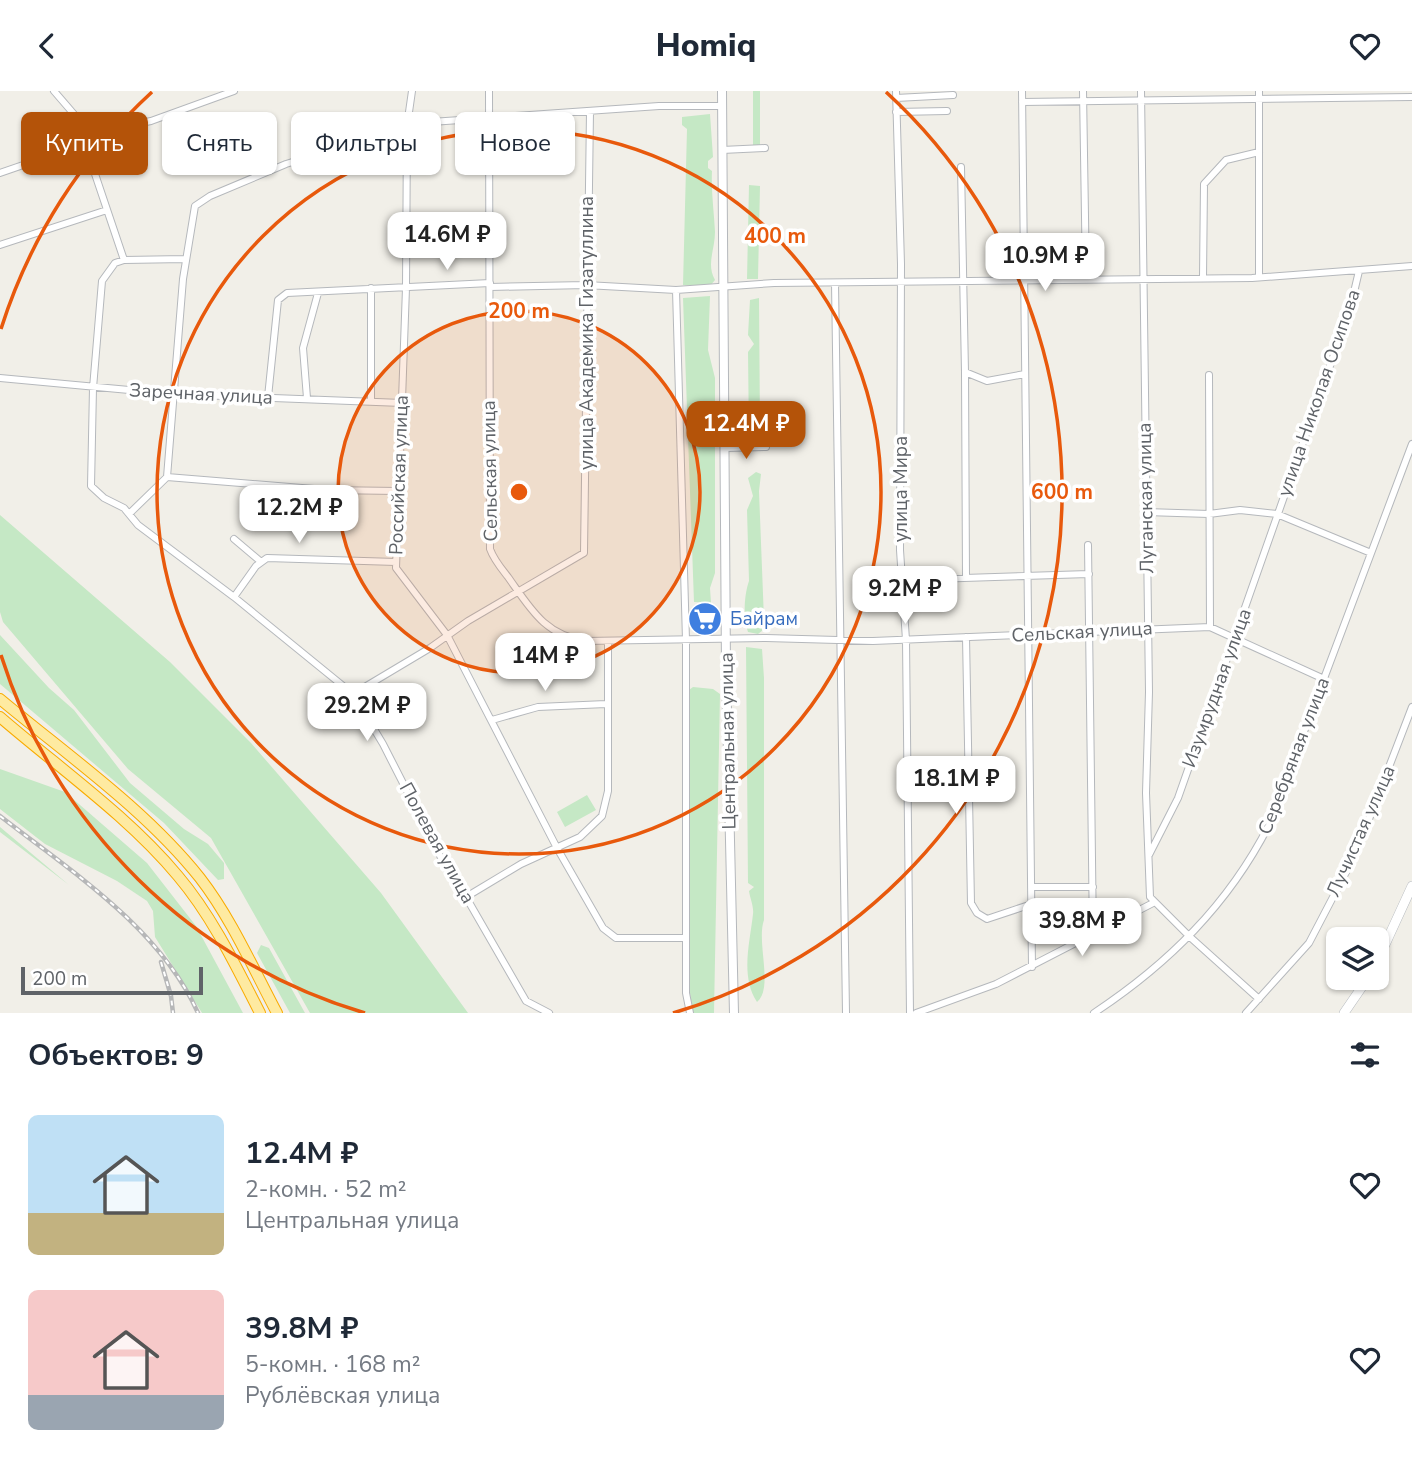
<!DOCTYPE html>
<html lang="ru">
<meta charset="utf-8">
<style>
:root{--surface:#fff;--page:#f6f6f7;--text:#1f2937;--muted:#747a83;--accent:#b45309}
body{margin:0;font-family:"Nunito Sans",sans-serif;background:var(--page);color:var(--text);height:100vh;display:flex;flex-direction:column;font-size:26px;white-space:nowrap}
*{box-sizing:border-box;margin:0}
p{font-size:23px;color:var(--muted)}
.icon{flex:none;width:38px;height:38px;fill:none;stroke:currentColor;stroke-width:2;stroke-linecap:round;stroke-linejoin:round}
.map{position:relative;height:922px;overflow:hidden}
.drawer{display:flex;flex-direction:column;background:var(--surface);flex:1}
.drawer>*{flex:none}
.hud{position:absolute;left:21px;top:21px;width:700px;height:63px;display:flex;gap:14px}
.fabs{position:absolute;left:1326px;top:836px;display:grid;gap:14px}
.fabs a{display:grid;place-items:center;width:63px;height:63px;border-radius:10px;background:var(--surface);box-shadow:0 2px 5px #0004;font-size:35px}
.scale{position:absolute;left:21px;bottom:18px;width:182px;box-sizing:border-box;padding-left:7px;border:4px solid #5f6368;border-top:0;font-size:19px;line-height:24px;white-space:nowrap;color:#5f6368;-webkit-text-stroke:5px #fff;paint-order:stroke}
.price{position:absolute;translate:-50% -60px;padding:0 16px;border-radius:14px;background:#fff;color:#222;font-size:23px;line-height:46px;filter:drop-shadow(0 2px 4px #0008)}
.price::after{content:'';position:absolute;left:50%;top:42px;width:21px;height:16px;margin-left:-10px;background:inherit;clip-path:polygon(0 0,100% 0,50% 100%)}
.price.selected{background:var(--accent);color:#fff}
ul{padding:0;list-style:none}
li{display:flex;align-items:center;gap:21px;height:175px;padding:0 28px}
li span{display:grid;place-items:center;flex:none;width:196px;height:140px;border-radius:10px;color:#555}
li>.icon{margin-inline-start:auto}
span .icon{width:84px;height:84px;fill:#fffc;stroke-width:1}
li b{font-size:30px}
h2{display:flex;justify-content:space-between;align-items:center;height:84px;padding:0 28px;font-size:30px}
.tag{padding:0 24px;border-radius:10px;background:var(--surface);box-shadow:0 2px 5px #0004;font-size:24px;line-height:63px}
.tag.selected{background:var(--accent);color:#fff}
header{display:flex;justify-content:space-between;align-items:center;height:91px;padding:0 28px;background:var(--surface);font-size:32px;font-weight:800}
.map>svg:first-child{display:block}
.green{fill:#c5e8c5}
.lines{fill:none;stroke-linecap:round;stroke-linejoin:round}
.minor-casing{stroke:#b5b8bc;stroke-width:8}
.tertiary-casing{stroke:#b5b8bc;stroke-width:10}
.secondary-casing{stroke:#b6babf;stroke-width:10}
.trunk-casing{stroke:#f9ab00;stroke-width:12}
.minor{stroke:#fff;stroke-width:6}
.tertiary{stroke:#fff;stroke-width:8}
.secondary{stroke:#fff;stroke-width:9}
.trunk{stroke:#feeaa1;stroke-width:10}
.rail-casing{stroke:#b6b7b8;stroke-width:4.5}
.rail{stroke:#fff;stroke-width:2;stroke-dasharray:5;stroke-linecap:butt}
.ring{fill:none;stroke:#e8590c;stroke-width:3.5}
.labels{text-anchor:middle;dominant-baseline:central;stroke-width:7;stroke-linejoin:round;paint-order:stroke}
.street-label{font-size:19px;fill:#5f6368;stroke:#fff}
.shop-label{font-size:19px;fill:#366cbe;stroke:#fff;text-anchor:start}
.centre{fill:#e8590c;stroke:#fff;stroke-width:3.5}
.ring-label{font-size:21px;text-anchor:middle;font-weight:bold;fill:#e8590c;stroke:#fff;stroke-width:7;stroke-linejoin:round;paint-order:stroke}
</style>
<header><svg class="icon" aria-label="back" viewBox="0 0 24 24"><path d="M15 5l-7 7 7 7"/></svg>Homiq<svg class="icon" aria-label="heart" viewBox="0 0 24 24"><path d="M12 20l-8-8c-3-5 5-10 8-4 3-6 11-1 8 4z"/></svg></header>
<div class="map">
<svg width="1412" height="922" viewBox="0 0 1412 922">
<rect width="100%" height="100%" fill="#f1efe8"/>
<path class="green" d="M753,0H760V55H753Z
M710,23L713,66L708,70V77L712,80C711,101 714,120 715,141C715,159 706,173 715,189L709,196L683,194L687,38L682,34V26Z
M749,94L760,95L758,188H747Z
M710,205L708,259L715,287V482L710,497L711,512L694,511L683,207Z
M759,207L760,338V353L749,348L748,261L754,253L748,244L750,209Z
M756,381L761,383L759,400L764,529L763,539L758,543L748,541C743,527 744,504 749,490L747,419L753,405L748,387Z
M0,424L170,571L251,652L381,802L468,922H310L211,747L128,678L3,531L0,521Z
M0,544L49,597L74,619L130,692L184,738L208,753L224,772V788L218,789L164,732L0,593Z
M746,556L762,558L764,587V829C756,851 774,897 757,911C740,885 750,851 753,823C754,816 750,807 749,800L754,796L748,792Z
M693,596L713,598L720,603L714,922H693L690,902L689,599Z
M0,678L65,701L147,772L196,835L243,922H202L155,846L153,820L147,810L117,790L45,753L0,718Z
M587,704L596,719L565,736L557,721Z
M0,736L69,794L0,741Z
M261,854L269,857L305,922H290L257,862Z"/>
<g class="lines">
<g class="minor-casing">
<path id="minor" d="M54,0L79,29L99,40L151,30L234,0
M412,0L407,35L406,197L396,477L447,544L557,757L603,837L616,847H685
M489,0L490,458C494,469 501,477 508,486C530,517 545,545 586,550L766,547L873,550L1210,536L1324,588
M896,0L901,173L900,459L906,549L910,922
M1022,0L1032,876
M1083,0L1086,188
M1141,0L1149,601L1146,702L1150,806L1190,846L1259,908
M1259,0V186
M896,7L953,4
M1022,11L1412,6
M896,21L947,20
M90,51L94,80L124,169
M722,59L765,57
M961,76L965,281L987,290L1025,283
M0,82L90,51L99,40
M0,154L107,119
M185,168L124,169L115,172L102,190L93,297L91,395L104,407L124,417L138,434L234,506L353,603L383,653L458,800L466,806L526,910L549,922
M1203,187L1204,93L1226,69L1259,61
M835,192L846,922
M490,196L586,194L676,199L774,192L1252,187L1412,175
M371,197V309
M676,199L686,549V902L690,922
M965,281L966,486
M1209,284L1210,536
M0,287L172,303L402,312
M268,306L278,209L287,202L490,192
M307,307L303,257L318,202
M725,357L766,356
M167,386L183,188L195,115L210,105L286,73L417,32L659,15H721
M167,386L326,399L398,400
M1146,421L1209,423L1240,419L1277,423L1371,462
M130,422L167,386
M234,448L260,470
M1088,454L1093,846
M902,489L1089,483
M234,506L256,475L267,467L396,471
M966,546L971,812L977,822L987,828L1032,813
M353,603L430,557L468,530L584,462L590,21
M492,629L538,616L606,613
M1149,764L1178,707L1350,218L1359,180
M1031,796H1093
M466,806L521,773L580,746L602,725L608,700V550
M916,922L996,893L1153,812
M1094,922C1168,873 1228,814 1269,734L1412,353
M1246,922L1309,852L1356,762L1412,616"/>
</g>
<g class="tertiary-casing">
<path id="tertiary" d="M722,0L726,577L734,922"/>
</g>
<g class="secondary-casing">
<path id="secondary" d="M1377,871L1412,795
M1344,922L1368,887"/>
</g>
<g class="trunk-casing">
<path id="trunk" d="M0,608C67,664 145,718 200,787C231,827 253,877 277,922
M0,626C59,677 128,725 178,785C212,825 236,875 260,922"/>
</g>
<use href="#minor" class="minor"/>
<use href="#tertiary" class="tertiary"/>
<use href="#secondary" class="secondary"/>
<use href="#trunk" class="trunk"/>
<g class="rail-casing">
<path id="rail" d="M0,725C72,781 160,837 198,922
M161,871L171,905L173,922"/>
</g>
<use href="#rail" class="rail"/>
</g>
<circle cx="519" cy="401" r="181" fill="#e8590c" fill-opacity=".12"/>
<g class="ring">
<circle cx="519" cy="401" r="181"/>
<circle cx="519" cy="401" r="362"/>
<path d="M365 922A543 543 0 0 1 1 564M1 238A543 543 0 0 1 152 1M886 1A543 543 0 0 1 673 922"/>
</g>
<defs>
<g id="supermarket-disc" transform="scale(1.75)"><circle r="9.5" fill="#3f7fe0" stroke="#fff"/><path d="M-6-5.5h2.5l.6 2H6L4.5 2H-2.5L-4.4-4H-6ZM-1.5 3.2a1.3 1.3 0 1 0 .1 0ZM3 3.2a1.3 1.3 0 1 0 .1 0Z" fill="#fff"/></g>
</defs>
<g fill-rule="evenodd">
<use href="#supermarket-disc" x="705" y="528"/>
</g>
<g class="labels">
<g class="street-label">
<text transform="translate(587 242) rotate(-90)">улица Академика Гизатуллина</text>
<text transform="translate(1319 302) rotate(-71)">улица Николая Осипова</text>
<text transform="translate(201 303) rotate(3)">Заречная улица</text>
<text transform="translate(490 380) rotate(-91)">Сельская улица</text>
<text transform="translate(399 384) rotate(-88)">Российская улица</text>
<text transform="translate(901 398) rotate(-90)">улица Мира</text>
<text transform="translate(1146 407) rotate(-91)">Луганская улица</text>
<text transform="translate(1082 541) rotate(-3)">Сельская улица</text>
<text transform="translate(1217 597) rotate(-70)">Изумрудная улица</text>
<text transform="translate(728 650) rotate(-91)">Центральная улица</text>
<text transform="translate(1294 665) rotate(-69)">Серебряная улица</text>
<text transform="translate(1361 740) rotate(-66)">Лучистая улица</text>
<text transform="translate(437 752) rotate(61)">Полевая улица</text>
</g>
<g class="shop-label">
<text x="730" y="528">Байрам</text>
</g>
</g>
<circle cx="519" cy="401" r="10" class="centre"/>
<g class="ring-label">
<text x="775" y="152">400 m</text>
<text x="519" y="227">200 m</text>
<text x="1062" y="408">600 m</text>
</g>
</svg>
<div class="fabs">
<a><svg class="icon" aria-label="layers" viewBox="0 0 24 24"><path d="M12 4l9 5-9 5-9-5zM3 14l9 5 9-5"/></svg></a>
</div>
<div class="scale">200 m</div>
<b class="price" style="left:447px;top:181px">14.6M ₽</b>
<b class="price" style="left:1045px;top:202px">10.9M ₽</b>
<b class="price selected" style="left:746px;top:370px">12.4M ₽</b>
<b class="price" style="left:299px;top:454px">12.2M ₽</b>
<b class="price" style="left:905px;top:535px">9.2M ₽</b>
<b class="price" style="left:545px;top:602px">14M ₽</b>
<b class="price" style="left:367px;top:652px">29.2M ₽</b>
<b class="price" style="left:956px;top:725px">18.1M ₽</b>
<b class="price" style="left:1082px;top:867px">39.8M ₽</b>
<div class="hud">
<a class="tag selected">Купить</a>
<a class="tag">Снять</a>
<a class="tag">Фильтры</a>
<a class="tag">Новое</a>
</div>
</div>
<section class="drawer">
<h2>Объектов: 9<svg class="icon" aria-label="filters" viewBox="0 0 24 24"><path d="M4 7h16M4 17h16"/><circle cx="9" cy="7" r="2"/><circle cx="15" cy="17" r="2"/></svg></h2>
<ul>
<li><span style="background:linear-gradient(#bfe0f5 70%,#c2b280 0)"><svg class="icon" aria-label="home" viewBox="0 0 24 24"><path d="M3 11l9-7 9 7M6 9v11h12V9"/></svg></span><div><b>12.4M ₽</b><p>2-комн. · 52 m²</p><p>Центральная улица</p></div><svg class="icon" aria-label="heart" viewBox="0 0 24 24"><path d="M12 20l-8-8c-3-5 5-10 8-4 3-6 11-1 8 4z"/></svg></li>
<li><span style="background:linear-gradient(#f6c9c9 75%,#9aa5b1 0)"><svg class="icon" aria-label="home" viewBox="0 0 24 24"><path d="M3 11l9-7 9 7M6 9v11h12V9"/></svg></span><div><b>39.8M ₽</b><p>5-комн. · 168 m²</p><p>Рублёвская улица</p></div><svg class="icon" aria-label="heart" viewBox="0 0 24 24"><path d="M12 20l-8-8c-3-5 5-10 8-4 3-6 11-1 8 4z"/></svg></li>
</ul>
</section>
